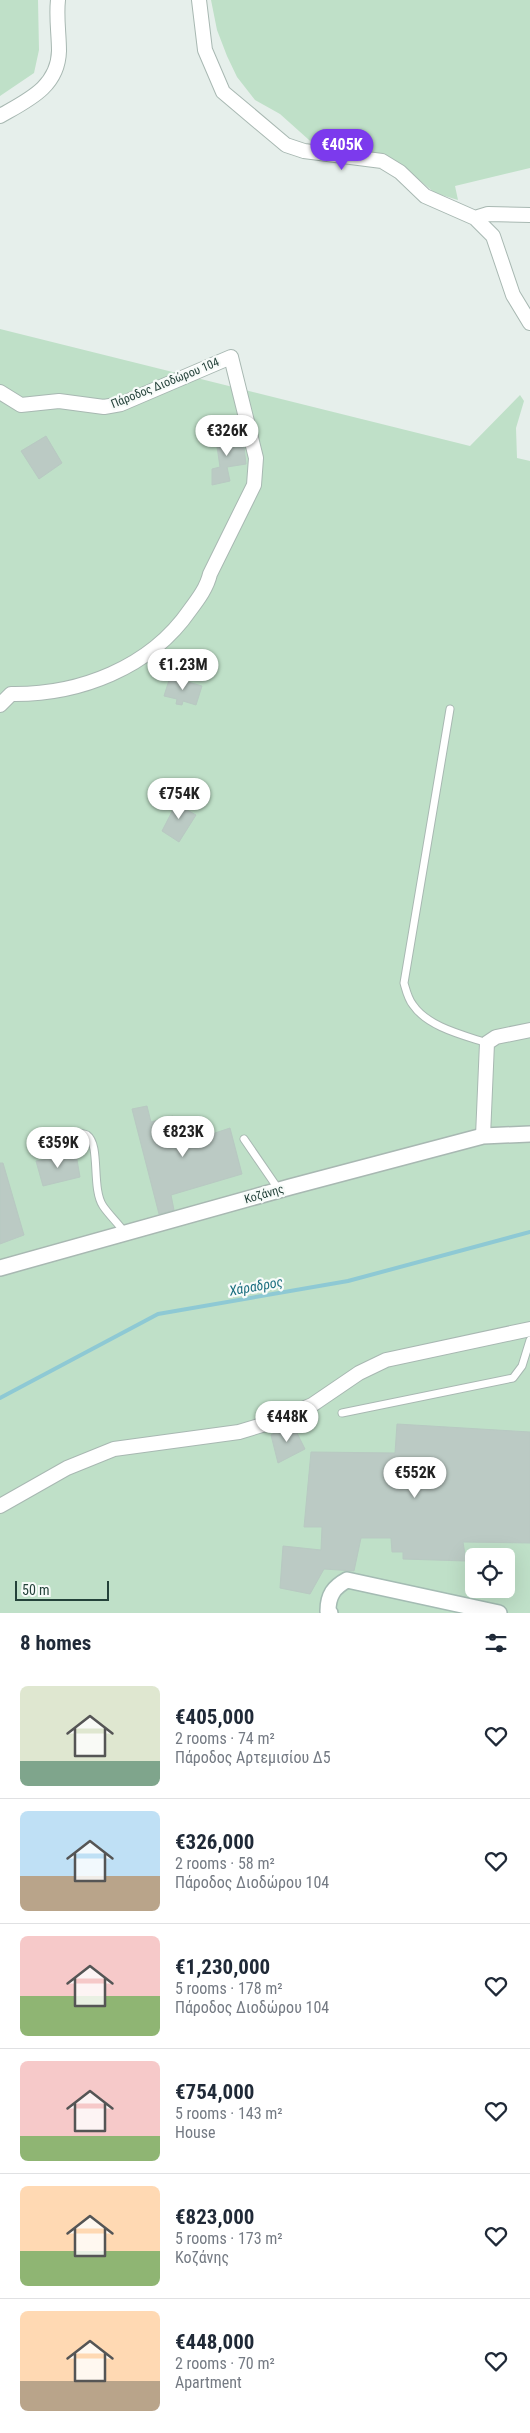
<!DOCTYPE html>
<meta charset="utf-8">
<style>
:root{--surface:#fff;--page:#f6f6f7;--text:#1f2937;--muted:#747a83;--line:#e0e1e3;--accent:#7c3aed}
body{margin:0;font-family:"Roboto Condensed",sans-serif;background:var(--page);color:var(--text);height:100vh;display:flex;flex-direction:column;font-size:19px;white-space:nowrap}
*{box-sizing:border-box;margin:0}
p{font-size:16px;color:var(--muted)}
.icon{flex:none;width:28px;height:28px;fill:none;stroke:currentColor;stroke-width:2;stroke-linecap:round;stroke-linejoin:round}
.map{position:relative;height:1613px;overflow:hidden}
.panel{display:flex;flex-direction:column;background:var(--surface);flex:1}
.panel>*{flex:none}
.fabs{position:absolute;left:465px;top:1548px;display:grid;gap:10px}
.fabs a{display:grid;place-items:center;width:50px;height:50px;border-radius:8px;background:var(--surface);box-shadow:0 5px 20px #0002;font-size:25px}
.scale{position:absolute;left:15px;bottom:12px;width:94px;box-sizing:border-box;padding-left:5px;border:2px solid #24423a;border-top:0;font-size:14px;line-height:18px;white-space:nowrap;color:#24423a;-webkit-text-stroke:4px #f7fbf9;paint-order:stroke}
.price{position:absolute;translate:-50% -42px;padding:0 11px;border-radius:18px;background:#fff;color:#222;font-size:16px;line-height:32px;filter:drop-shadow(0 1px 2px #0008)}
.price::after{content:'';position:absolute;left:50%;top:30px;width:15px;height:11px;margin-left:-8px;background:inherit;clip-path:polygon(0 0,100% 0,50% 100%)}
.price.selected{background:var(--accent);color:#fff}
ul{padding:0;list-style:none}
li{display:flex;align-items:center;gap:15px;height:125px;padding:0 20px}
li+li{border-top:1px solid var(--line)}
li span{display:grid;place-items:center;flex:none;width:140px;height:100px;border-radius:8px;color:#555}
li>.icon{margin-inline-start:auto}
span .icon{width:60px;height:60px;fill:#fffc;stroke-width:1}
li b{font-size:21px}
h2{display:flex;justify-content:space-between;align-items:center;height:60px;padding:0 20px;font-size:21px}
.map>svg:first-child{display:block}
.green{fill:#bfe0c8;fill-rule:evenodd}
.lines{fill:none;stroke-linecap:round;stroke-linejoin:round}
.stream{stroke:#8ec9d4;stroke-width:4}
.building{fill:#bbcac4;stroke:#b8c9c2}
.service-casing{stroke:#a8b8b2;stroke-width:9}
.minor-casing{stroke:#a8b8b2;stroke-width:16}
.tertiary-casing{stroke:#a8b8b2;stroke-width:18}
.secondary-casing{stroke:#a4bbb3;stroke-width:18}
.service{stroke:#fff;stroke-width:7}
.minor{stroke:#fff;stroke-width:14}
.tertiary{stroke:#fff;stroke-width:15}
.secondary{stroke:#fff;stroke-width:15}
.labels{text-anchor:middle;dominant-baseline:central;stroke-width:4.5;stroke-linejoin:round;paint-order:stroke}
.street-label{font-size:12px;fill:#24423a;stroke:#f7fbf9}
.water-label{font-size:14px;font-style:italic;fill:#1c6f80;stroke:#f7fbf9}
</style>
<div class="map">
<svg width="530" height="1613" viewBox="0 0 530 1613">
<rect width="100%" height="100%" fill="#e6efeb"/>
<path class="green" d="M0,0H38L39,50L34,73L0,96Z
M211,0H530V168L455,186L458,200L435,193L407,170L318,148L280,114L255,100L237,77L227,56L217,30Z
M0,329L470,446L520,395L524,401L516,428L517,458L530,461V1613H0ZM474,1556H506V1589H474Z"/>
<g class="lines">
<path class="stream" d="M0,1398L158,1314L348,1281L530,1232"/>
</g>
<path class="building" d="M231,431L234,448L244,447L246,464L227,467L230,481L212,485V469L220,467L215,433Z
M46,436L62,463L39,479L21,451Z
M180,675L189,678L188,682L202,686L196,705L183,701L182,705L176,704L177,699L164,696L170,677L179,679Z
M179,798L191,803L187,810L196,815L179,842L162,831Z
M147,1106L151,1122L173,1116L182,1144L230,1128L242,1174L171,1195L174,1210L159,1214L132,1109Z
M76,1154L80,1177L43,1186L36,1161Z
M0,1163H3L24,1235L0,1244Z
M292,1423L305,1449L278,1463L271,1435Z
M397,1424L530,1432V1543L463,1542L466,1561L403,1559V1552H392L391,1538H361L354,1571L324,1569L310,1594L280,1588L283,1546L321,1550L322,1527H304L311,1452L395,1453Z"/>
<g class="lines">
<g class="service-casing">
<path id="service" d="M450,709L404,983C406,990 408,999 413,1005C428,1027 463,1035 487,1043
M71,1133C76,1133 83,1133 87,1135C101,1145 91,1188 103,1206C109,1215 118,1223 125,1233
M244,1139L279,1190
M342,1413L513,1378L522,1366L530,1340"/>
</g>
<g class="minor-casing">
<path id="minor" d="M199,0L205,50L223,92L286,145L304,151L382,161L400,172L425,196L475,218L493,236L513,295L530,323
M0,116C28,100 58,87 59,51C59,34 56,17 58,0
M475,218L488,214L530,215
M0,392L21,405L59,401L104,407L121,404L231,357L256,458L254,485L210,574C207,587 199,598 190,610C150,668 79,695 11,694L0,705
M483,1136L487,1043L496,1037L530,1030
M0,1506L67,1468L114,1449L239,1432L272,1422L312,1405L359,1373L386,1360L530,1329"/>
</g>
<g class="tertiary-casing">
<path id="tertiary" d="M0,1268L290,1187L483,1136L530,1134"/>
</g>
<g class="secondary-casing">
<path id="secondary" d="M330,1613L328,1611C328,1595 334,1587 347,1580L499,1613"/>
</g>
<use href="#service" class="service"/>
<use href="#minor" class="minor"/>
<use href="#tertiary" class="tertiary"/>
<use href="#secondary" class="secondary"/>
</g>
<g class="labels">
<g class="street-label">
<text transform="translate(165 383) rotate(-22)">Πάροδος Διοδώρου 104</text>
<text transform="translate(264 1194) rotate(-16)">Κοζάνης</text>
</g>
<g class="water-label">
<text transform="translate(256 1286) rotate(-10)">Χάραδρος</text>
</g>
</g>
</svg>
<div class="fabs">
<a><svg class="icon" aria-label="locate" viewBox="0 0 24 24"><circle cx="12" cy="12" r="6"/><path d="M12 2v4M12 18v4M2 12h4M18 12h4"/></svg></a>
</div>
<div class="scale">50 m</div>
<b class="price selected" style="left:342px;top:171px">€405K</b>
<b class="price" style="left:227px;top:457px">€326K</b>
<b class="price" style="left:183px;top:691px">€1.23M</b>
<b class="price" style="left:179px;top:820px">€754K</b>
<b class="price" style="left:183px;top:1158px">€823K</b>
<b class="price" style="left:58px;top:1169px">€359K</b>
<b class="price" style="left:287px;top:1443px">€448K</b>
<b class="price" style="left:415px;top:1499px">€552K</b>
</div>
<section class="panel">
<h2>8 homes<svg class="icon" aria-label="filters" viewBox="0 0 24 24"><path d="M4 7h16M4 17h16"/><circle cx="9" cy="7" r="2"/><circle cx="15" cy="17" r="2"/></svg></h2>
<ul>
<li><span style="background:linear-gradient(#dfe7d0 75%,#7fa58c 0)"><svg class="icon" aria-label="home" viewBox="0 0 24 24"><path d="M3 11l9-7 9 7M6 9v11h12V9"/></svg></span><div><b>€405,000</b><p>2 rooms · 74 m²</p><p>Πάροδος Αρτεμισίου Δ5</p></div><svg class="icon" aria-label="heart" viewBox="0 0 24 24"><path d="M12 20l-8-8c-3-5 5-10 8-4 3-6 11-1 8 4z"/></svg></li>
<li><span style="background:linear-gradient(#bfe0f5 65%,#b9a48a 0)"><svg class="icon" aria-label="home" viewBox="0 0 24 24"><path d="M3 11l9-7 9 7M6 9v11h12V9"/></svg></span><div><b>€326,000</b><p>2 rooms · 58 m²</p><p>Πάροδος Διοδώρου 104</p></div><svg class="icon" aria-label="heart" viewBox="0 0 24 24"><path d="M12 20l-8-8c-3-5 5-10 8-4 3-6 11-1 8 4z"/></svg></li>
<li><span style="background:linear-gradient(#f6c9c9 60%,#8fb573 0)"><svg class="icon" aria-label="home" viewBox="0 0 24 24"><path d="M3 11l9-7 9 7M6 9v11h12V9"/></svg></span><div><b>€1,230,000</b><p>5 rooms · 178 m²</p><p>Πάροδος Διοδώρου 104</p></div><svg class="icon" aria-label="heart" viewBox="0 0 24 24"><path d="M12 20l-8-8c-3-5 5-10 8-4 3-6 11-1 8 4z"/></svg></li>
<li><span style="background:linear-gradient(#f6c9c9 75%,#8fb573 0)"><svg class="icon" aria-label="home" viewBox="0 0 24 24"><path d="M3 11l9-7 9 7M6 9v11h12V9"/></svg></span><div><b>€754,000</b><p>5 rooms · 143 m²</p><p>House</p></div><svg class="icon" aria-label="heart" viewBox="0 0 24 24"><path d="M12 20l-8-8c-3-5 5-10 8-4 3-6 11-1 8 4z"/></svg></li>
<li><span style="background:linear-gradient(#ffd9b3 65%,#8fb573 0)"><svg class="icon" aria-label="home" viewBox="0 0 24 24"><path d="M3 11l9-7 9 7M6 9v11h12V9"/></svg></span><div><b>€823,000</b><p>5 rooms · 173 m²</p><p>Κοζάνης</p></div><svg class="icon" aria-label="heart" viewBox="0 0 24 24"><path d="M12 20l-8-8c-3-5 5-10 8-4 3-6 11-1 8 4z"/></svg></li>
<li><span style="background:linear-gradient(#ffd9b3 70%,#b9a48a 0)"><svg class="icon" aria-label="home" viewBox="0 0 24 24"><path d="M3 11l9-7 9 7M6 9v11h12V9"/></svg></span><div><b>€448,000</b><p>2 rooms · 70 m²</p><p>Apartment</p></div><svg class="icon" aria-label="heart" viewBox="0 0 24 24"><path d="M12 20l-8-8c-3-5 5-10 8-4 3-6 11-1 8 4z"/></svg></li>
</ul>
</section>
